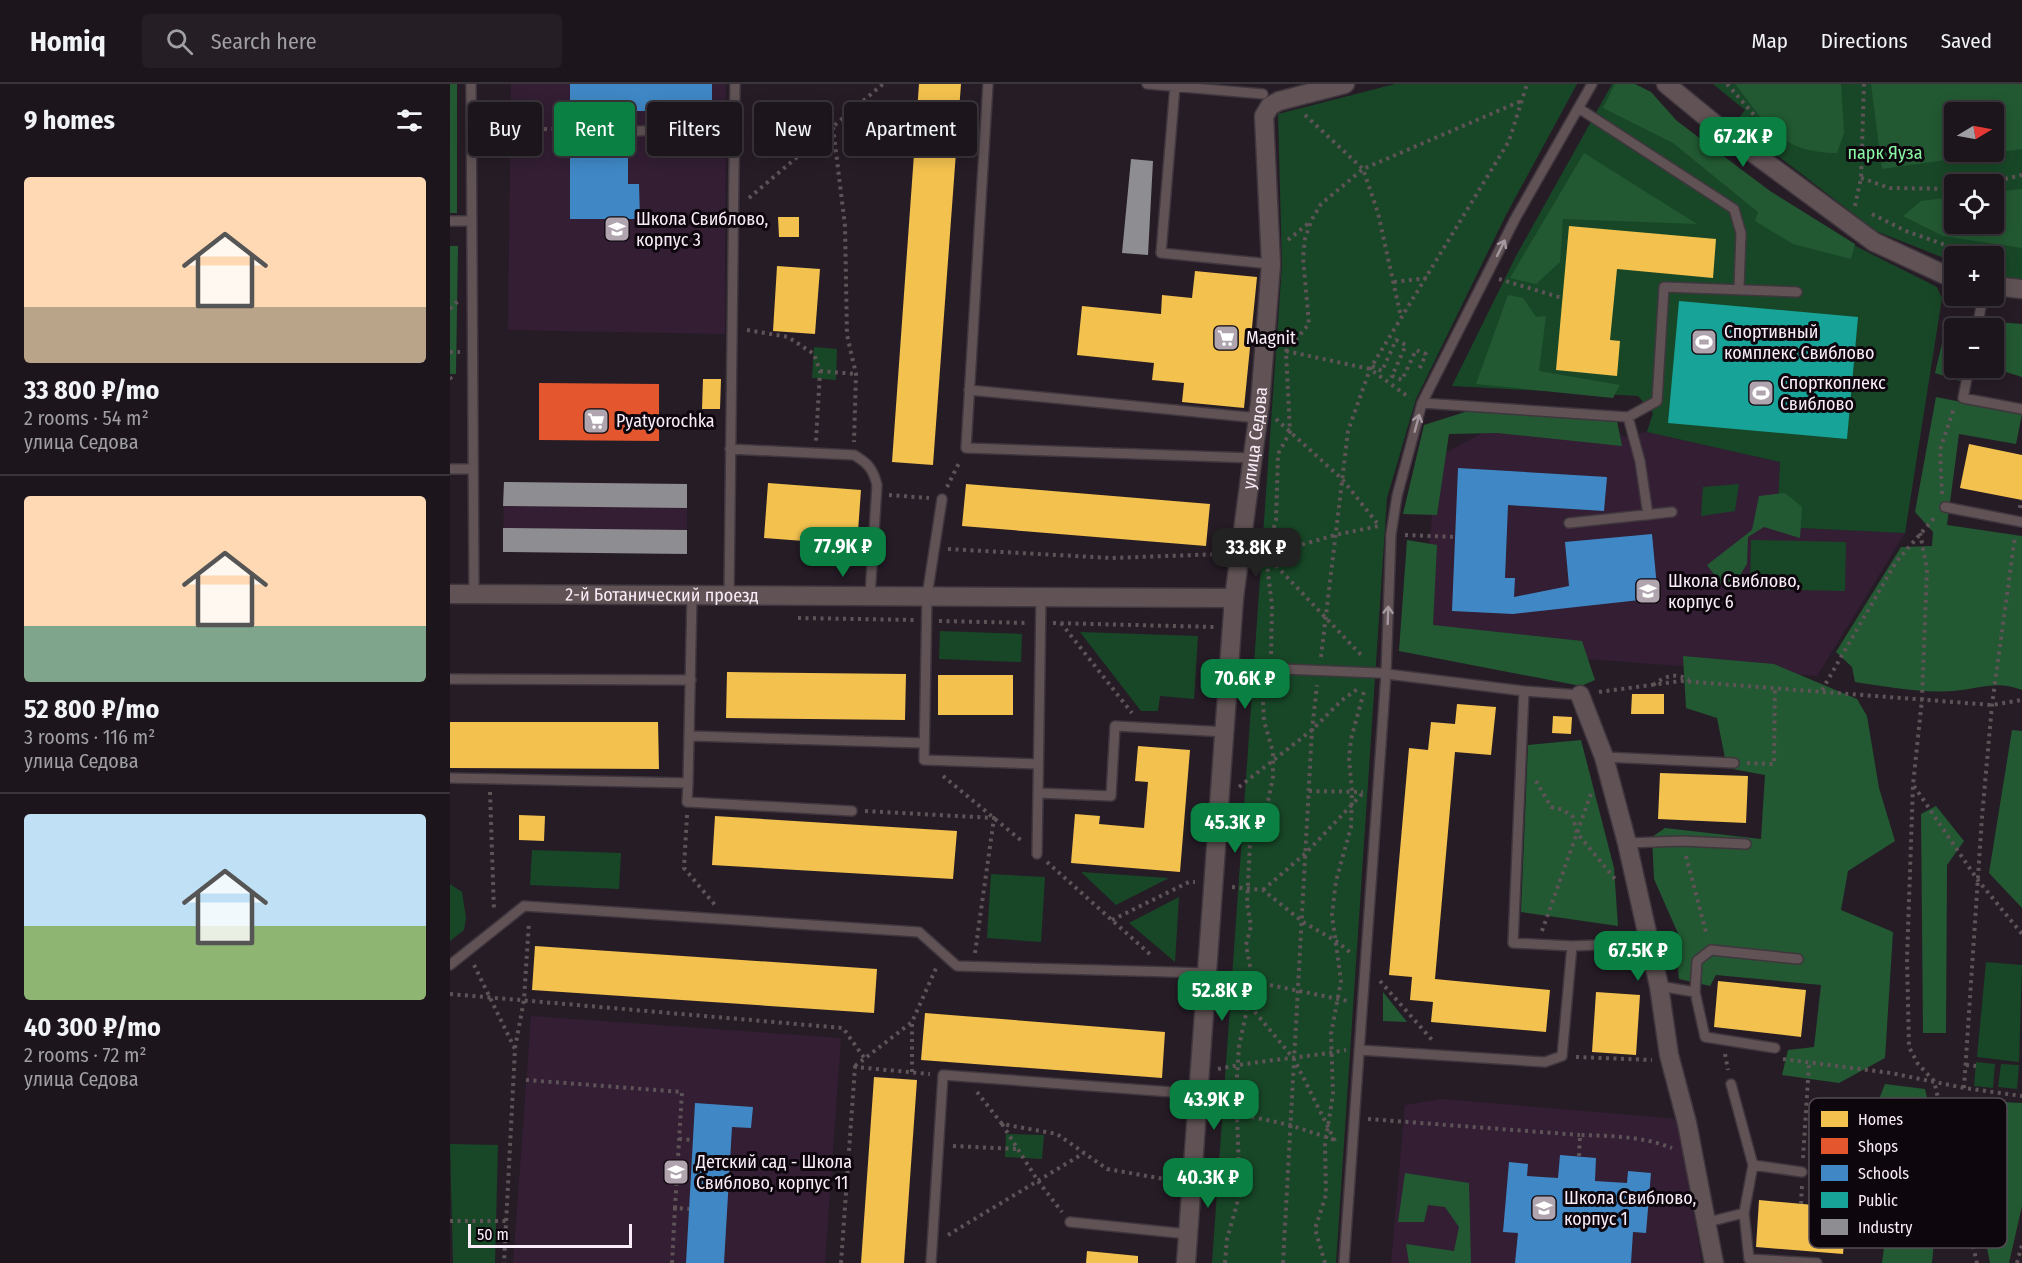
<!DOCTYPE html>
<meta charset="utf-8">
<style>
:root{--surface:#1c151c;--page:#251e25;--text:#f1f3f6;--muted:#a09fa3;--line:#3a343b;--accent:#0b8043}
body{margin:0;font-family:"Fira Sans Condensed",sans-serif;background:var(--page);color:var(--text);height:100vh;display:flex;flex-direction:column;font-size:22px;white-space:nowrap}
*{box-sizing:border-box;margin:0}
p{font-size:20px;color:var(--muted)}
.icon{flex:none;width:33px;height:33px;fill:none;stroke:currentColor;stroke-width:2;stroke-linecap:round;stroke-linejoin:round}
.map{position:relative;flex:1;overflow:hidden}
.side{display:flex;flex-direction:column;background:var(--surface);width:450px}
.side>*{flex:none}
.banner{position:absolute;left:18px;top:18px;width:570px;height:54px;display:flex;gap:12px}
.needle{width:39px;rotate:80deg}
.buttons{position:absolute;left:1494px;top:18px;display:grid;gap:12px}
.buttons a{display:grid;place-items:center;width:60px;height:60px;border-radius:6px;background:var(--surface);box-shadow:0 3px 15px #0003,0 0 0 2px var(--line);font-size:30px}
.scale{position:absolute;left:18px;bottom:15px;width:164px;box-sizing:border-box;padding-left:6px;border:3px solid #faedf9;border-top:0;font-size:16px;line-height:21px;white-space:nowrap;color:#faedf9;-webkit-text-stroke:4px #0d060d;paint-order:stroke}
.price{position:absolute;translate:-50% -51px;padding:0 14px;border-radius:12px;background:var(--accent);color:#fff;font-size:20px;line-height:39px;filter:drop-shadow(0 2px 3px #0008)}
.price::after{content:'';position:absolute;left:50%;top:36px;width:18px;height:14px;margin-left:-9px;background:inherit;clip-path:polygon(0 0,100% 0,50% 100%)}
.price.on{background:#222;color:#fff}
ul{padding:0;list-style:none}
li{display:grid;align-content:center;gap:12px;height:318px;padding:0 24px}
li+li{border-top:2px solid var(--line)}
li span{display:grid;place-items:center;height:186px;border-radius:6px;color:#555}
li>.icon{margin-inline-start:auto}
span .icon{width:108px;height:108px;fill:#fffc;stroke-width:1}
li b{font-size:26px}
h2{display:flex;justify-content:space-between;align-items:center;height:72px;padding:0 24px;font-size:26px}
.chip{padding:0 21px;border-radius:6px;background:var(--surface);box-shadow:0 3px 15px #0003,0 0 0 2px var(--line);font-size:21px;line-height:54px}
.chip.on{background:var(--accent);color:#fff}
header{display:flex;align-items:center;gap:36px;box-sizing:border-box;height:84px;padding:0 30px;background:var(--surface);border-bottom:2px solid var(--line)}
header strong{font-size:28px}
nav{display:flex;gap:33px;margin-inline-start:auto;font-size:21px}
.search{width:420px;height:54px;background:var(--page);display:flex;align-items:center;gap:15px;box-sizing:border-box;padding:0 21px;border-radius:6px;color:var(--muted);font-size:22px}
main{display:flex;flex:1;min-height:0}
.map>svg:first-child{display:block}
.built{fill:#331e33}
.green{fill:#184727;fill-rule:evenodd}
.forest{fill:#225932;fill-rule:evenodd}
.homes{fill:#f2c14e}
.shops{fill:#e4572e}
.schools{fill:#3f88c5}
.public{fill:#17a398}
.industry{fill:#8d8d92}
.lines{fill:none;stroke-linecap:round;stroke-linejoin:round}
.service-casing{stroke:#3f363e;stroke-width:12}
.minor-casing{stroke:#3f363e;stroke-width:21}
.path{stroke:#5e5357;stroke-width:4;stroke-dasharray:3 4.5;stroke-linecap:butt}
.service{stroke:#615355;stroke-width:9}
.minor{stroke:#615355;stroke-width:18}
.oneway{stroke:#a6989f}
.labels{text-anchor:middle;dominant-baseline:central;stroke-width:6;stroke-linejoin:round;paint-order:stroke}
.park-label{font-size:18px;fill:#89f7a3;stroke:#0d060d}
.poi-label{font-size:18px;fill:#faedf9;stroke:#0d060d;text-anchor:start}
.street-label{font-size:18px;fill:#faedf9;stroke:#0d060d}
.key{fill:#0d060d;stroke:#544b54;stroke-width:1.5}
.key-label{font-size:16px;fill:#faedf9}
</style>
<header>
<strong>Homiq</strong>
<div class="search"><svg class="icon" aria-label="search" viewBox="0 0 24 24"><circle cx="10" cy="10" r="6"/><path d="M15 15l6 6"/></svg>Search here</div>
<nav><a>Map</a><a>Directions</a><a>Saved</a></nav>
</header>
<main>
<section class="side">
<h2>9 homes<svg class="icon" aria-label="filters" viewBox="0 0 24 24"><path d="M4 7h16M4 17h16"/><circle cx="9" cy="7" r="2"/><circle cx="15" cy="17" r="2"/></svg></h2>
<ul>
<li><span style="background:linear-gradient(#ffd9b3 70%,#b9a48a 0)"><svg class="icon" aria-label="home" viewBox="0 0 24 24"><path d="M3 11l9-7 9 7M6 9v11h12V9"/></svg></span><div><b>33 800 ₽/mo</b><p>2 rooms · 54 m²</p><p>улица Седова</p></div></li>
<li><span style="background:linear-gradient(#ffd9b3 70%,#7fa58c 0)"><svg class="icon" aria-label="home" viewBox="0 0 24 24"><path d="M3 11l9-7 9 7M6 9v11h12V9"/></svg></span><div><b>52 800 ₽/mo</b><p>3 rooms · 116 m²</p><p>улица Седова</p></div></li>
<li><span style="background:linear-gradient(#bfe0f5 60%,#8fb573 0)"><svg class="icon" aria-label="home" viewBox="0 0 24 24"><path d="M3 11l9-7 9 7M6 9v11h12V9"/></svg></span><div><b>40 300 ₽/mo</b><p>2 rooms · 72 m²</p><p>улица Седова</p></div></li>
</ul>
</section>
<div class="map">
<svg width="1572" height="1179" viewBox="0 0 1572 1179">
<rect width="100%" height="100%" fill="#261c26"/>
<path class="built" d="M61,0H276L275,250L58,246Z
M1047,341L1166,345L1174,353L1197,348L1330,378L1327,443L1455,449L1367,592L972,563L986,374Z
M54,398L237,400V470L53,468Z
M81,932L391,954L375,1179H63Z
M992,1015L1228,1035L1252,1179H941L955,1021Z"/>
<path class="green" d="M945,0H1127L1056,131L966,315L937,414L886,1179H762L832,181L828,30Z
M1162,0H1166L1324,121L1487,203L1492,214L1455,449L1327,443L1330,378L1197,348L1203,329L1188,312L1002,302L1066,172Z
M1263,0H1572V198L1544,193V172H1504V178L1426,147L1285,39L1295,26ZM1504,28H1544V68H1504ZM1504,100H1544V140H1504Z
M364,263L387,265L386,296L362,294Z
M1289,400L1285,427L1251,432L1253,403Z
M1301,456L1396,458L1395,507L1300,505Z
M490,547L572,550L571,578L489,575Z
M630,548L748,552L744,615L710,612L708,627H691Z
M82,766L171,769L169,805L80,801Z
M631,788L719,794L666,821Z
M541,790L595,793L591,858L537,854Z
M0,800L12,808L16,834L14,846L0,857Z
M729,813L725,878L679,839Z
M1536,878L1572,881L1569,978L1527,973Z
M1526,978L1545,980L1543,1004L1524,1002Z
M1551,980L1569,981L1567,1005L1548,1003Z
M1363,1022L1402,1027L1397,1078L1358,1073Z
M556,1050L594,1051L592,1075L555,1073Z
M0,1060L48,1061L45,1179H3Z"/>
<path class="forest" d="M0,0H7V129H0Z
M1165,0H1185L1201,8L1227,37L1320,107L1405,160L1401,175L1343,160L1305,137L1308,128L1223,59L1153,24Z
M1285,0H1391L1394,49L1387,69C1330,69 1317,41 1285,0Z
M1421,0H1572V65L1432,85ZM1504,28H1544V68H1504Z
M1134,69L1247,140L1113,135L1110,178L1086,200L1060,194Z
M1572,105V164L1493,152L1453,132L1471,117L1504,113V140H1544V108Z
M0,162H8L6,290H0Z
M1058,211L1073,214L1086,233L1096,232L1089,287L1170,301L1163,314L1026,300Z
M1498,234L1572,240V293L1543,284L1544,244H1504V284H1532L1510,297L1485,289Z
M1486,313L1572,330L1566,360L1509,350L1497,441L1572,452V606C1544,596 1531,605 1503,607C1470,609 1438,603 1405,598L1402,583L1386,568L1451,463L1482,462L1483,448L1465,428Z
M1018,327L1167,337L1172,362L1047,349L999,350L987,431L953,430L974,341Z
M1335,409L1352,423L1350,454L1314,443L1298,453L1297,480L1287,496L1272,501L1257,481L1302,446L1309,412Z
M957,456L987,461L983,541L1132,557L1145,596L1131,602L949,567Z
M1233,572L1324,580L1407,615L1417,632L1429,704L1445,757L1398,787L1391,826L1443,848L1435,974L1389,999L1332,991L1338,966L1364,963L1371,901L1266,891L1260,902L1229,895L1227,877L1230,854L1204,795L1202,753L1215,744L1311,755L1315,691L1277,684L1267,634L1236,624Z
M1562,646L1572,647V824L1539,789Z
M1131,656L1164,784L1168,842L1071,828L1078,661Z
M1486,722L1514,757L1497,781L1496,949H1473L1471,730Z
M933,908L957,938L933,937Z
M1435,1000L1475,1005L1504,1126L1486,1136L1482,1179H1432L1439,1124L1380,1111L1401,1087Z
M1508,1016L1572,1019V1122L1559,1179H1540Z
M955,1089L1019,1099L1021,1179H959L956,1160L1004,1167L1009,1143L995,1123L978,1121L974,1138H948Z"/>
<path class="homes" d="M469,0H511L483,381L442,378Z
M328,133H349V153H329Z
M1119,142L1266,155L1263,194L1167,185L1160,256L1170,257L1167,292L1106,286Z
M327,182L370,185L365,250L323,247Z
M745,187L807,193L794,324L732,318L734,299L702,296L704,279L627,271L632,222L711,230L712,211L742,214Z
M253,295H271L270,325H252Z
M1519,360L1572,371V416L1510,404Z
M318,399L411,406L407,461L314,454Z
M516,400L760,420L756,462L512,442Z
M277,588L456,590L455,636L276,634Z
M488,591H563V631H488Z
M1182,610H1214V630H1181Z
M1007,620L1046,623L1041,671L1005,668L985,895L1100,906L1096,948L981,938L983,918L960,916L962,893L939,891L959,664L978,666L981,638L1005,640Z
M1103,632L1122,633L1121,650L1102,649Z
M0,638H208L209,685L0,684Z
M688,662L740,666L730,788L621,779L625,730L650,732L649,740L694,744L698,698L685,697Z
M1210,689L1298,692L1296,739L1208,735Z
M69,731L95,732L94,757L69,756Z
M265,732L507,747L503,795L262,781Z
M85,862L427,885L424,929L82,906Z
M1268,897L1356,906L1351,953L1264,943Z
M1146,908L1190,911L1186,971L1142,968Z
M475,929L715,948L712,994L471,976Z
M424,993L467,996L454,1179H411Z
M1309,1116L1397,1124L1393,1170L1306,1163Z
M637,1167L688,1172V1179H636Z"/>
<path class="shops" d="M89,299L209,300V357L89,356Z"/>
<path class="schools" d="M120,0H262V27H178V100H189L190,135H120Z
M1008,384L1157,393L1154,427L1058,421L1055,494H1065L1064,513L1119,502L1115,458L1202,450L1208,514L1063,530L1002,527Z
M245,1019L303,1023L301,1044L282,1043L274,1179H236Z
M1110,1071L1146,1074L1145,1097L1177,1099L1178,1087L1201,1089L1196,1149L1183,1148L1181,1179H1065L1068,1149L1053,1148L1059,1078L1078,1080L1077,1092L1108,1094Z"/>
<path class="public" d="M1229,217L1408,233L1397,355L1218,339Z"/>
<path class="industry" d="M681,75L703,77L698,171L672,169Z
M54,398L237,400V424L53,422Z
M53,444L237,446V470L53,468Z"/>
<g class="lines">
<g class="service-casing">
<path id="service" d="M21,0L24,510
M538,0L516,364L803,374
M697,0L813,10
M725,2L711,169L821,180
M1130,25L1284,125L1291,149L1289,204
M187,47L283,44
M0,137H22
M1527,244L1533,212
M1519,284L1513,314L1572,325
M519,306L808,334
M972,319L1178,333L1207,317L1214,203L1347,208
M1178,333L1190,377L1198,431
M280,365L404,371C418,379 423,385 427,401L420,512
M0,385H23
M492,415L477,512L474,676L588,680
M1495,423L1572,438
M1119,439L1222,428
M279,511L285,0
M780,583L929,589L1074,607L1063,859L1122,862L1197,859
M0,595L241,596
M1074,607L1130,611
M241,652L474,659
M1154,673L1284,679
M0,694L238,699L242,511
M238,699L237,718L402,727
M588,709L591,512
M1177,759L1232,757L1296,760
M587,770L588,709L661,712L665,642L776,648
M0,881L74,822L469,848L507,882L758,889
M1209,902L1245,908L1247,877L1261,866L1348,875
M1245,908L1255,953L1325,964
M909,966L1095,978L1112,972L1122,862
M1281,1000L1303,1081
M1294,1129L1299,1175L1367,1179
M620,1138L738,1150
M1258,1138L1294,1129L1303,1081L1352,1088
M481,1179L493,991L749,1010
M894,1179L936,590L941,450L947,412L972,319L1065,135L1142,0"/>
</g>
<g class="minor-casing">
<g id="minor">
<path d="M1216,0L1272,46L1424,158L1504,195"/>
<path d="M1544,202L1572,205"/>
<path id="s1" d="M0,510L784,514"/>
<path d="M1130,611L1154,673L1177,759L1209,902L1219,971L1237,1039L1264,1179"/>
<path id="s2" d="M736,1179L784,514L810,319L821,180L814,32L820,22L829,17L895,0"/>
</g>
</g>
<path class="path" d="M1277,0L1334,65
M855,31L913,85L928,129L951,233
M383,43L395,142L397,251L406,290L404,358
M34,45H120
M1411,94L1440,104L1504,105
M1533,100L1572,91
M299,114L433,0
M1405,122L1411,94L1414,0
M1422,130L1456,147L1527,172
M838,156L860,138
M1049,195L1112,214
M944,198L977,194
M0,225L8,217
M297,246L338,253L364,270L370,287L366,357
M836,267L920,285L960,314
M0,268H10
M922,282L932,287L946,256L956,261L942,292L952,296L966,266L976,270L968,288
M370,287L406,290
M0,293L2,297
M826,335L892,395L927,439
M497,403L510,377
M1492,410L1490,366L1504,324
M439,411L479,414
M1570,424L1571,416
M1470,449L1477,485L1472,615L1463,701L1457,875L1459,963L1468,980L1484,997L1527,1179
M955,451L1005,453
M498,465L661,474L772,470
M808,471H816L913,573
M816,471L885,451L929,442
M348,534L464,536
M489,537L578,539
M603,539L764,543
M611,539L682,629
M821,570L822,522L816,471L826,436L828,370L840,348L836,267L859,240L853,174L855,155L861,137L871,120L913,85L1071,17
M871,573L898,347L920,285L1059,57L1077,0
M1203,601C1215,592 1225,588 1239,596
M1372,606L1446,478L1486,432
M1149,608L1231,597L1542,621L1572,616
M1297,679L1324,680L1325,603
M493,692L573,758
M1086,697L1101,723L1113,726L1123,733L1127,749L1165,795
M1464,702L1527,795L1572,850
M789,703L862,646L891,617L910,603
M859,707L913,708
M40,708L44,827
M415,727L544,734L525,869
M237,731L234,784L265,821
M1236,772L1257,852
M597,778L703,873
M782,803L813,806L853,838L886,857L901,869
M813,806L857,768L912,710
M662,836L739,798H745
M1092,847L1142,707
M24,881L65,965L54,1179
M776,892L898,917
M776,893L844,975L885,1057L889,1058
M930,897L983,957
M0,910L393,944L415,975
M65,964L74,916L79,838
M1275,970L1278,986
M1126,973L1202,976
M1333,975L1441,989L1514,1004L1572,1012
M1516,981L1526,982
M405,982L462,938L487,882
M768,985C810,976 853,974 896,966
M462,988V938
M76,996L232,1008L225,1124L239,1125
M1514,1004L1532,733L1542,621L1565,452
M527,1008L552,1040L607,1050L657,1085L714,1095
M765,1025L840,1041L885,1056
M918,1035L1130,1051
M552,1040L588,1097L612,1128
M229,1055L243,1056
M503,1062L567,1065
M1129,1072L1130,1051C1161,1052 1192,1052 1222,1064
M1353,1074L1359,980
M1351,1120L1352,1102
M0,1137H56
M498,1151L634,1069
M222,1179L225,1124
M391,1179L405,983L480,990
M775,1179L777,1155L790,1109L786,1007L789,962L803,898L796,861L801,842L797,819L800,760L806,738L816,727L823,693V668L814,637L812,599
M833,1179L862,646L867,601
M875,1179L865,1145L876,1111L875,1061L883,1010L881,950L891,897L882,831L886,797L901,743L902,707L899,675L901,655L915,604
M1567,1179L1572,1161"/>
<use href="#service" class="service"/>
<use href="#minor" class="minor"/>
</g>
<defs><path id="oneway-shaft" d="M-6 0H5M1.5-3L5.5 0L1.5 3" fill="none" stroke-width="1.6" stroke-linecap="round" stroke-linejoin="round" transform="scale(1.5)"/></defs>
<g class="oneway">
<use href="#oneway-shaft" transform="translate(1051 164) rotate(-64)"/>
<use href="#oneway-shaft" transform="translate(967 339) rotate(-75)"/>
<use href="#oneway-shaft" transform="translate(938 531) rotate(-88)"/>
</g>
<defs>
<g id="school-square" transform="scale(1.35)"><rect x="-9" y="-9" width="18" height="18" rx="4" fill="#b0a4af" stroke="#0d060d"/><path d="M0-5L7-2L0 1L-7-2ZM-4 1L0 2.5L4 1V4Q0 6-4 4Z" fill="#fff"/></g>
<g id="supermarket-square" transform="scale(1.35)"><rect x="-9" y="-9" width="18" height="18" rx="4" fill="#b0a4af" stroke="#0d060d"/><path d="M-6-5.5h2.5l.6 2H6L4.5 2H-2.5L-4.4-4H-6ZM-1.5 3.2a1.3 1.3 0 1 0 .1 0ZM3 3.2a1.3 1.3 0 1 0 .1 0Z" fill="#fff"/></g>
<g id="stadium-square" transform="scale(1.35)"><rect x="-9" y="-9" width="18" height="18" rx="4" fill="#b0a4af" stroke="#0d060d"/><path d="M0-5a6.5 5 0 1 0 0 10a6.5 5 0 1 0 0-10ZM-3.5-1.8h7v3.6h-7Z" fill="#fff"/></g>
</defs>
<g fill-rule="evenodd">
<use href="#school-square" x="167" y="145"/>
<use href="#supermarket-square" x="776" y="254"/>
<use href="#stadium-square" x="1254" y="258"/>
<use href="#stadium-square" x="1311" y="309"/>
<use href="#supermarket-square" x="146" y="337"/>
<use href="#school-square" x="1198" y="507"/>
<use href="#school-square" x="226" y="1088"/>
<use href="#school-square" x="1094" y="1124"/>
</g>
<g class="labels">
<g class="park-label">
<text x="1435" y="69">парк Яуза</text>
</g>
<g class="poi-label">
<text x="186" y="135">Школа Свиблово,<tspan x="186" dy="21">корпус 3</tspan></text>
<text x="1274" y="248">Спортивный<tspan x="1274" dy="21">комплекс Свиблово</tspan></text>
<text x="796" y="254">Magnit</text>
<text x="1330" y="299">Спорткоплекс<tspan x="1330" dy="21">Свиблово</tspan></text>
<text x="166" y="337">Pyatyorochka</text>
<text x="1218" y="497">Школа Свиблово,<tspan x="1218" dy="21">корпус 6</tspan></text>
<text x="246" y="1078">Детский сад - Школа<tspan x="246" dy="21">Свиблово, корпус 11</tspan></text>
<text x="1114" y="1114">Школа Свиблово,<tspan x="1114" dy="21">корпус 1</tspan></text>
</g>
<g class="street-label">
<text stroke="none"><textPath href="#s2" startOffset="828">улица Седова</textPath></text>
<text stroke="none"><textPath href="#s1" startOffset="212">2-й Ботанический проезд</textPath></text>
</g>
</g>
<rect x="1359" y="1014" width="198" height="150" rx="9" class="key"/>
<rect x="1371" y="1027" width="27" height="16" fill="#f2c14e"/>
<rect x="1371" y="1054" width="27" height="16" fill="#e4572e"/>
<rect x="1371" y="1081" width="27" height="16" fill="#3f88c5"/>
<rect x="1371" y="1108" width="27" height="16" fill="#17a398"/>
<rect x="1371" y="1135" width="27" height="16" fill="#8d8d92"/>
<g class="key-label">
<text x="1408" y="1041">Homes</text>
<text x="1408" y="1068">Shops</text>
<text x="1408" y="1095">Schools</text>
<text x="1408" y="1122">Public</text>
<text x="1408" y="1149">Industry</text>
</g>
</svg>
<div class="buttons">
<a><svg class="needle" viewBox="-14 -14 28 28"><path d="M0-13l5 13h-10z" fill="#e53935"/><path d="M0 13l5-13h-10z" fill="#a09fa3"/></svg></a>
<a><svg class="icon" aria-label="locate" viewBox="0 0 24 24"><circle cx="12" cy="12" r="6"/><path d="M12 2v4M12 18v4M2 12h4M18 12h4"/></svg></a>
<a>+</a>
<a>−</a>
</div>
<div class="scale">50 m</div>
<b class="price" style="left:1293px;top:84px">67.2K ₽</b>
<b class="price" style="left:393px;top:494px">77.9K ₽</b>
<b class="price on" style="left:806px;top:495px">33.8K ₽</b>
<b class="price" style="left:795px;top:626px">70.6K ₽</b>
<b class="price" style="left:785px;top:770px">45.3K ₽</b>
<b class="price" style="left:1188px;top:898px">67.5K ₽</b>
<b class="price" style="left:772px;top:938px">52.8K ₽</b>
<b class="price" style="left:764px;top:1047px">43.9K ₽</b>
<b class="price" style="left:758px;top:1125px">40.3K ₽</b>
<div class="banner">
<a class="chip">Buy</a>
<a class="chip on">Rent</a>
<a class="chip">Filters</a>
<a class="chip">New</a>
<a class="chip">Apartment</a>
</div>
</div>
</main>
